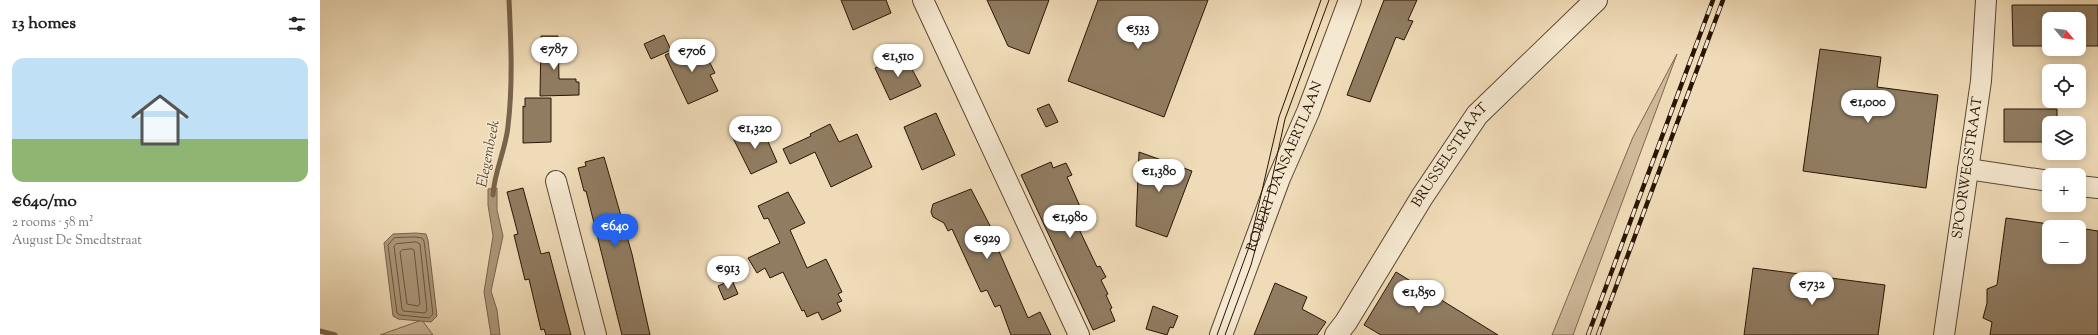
<!DOCTYPE html>
<meta charset="utf-8">
<style>
:root{--surface:#fff;--page:#f6f6f6;--text:#222;--muted:#767676;--line:#e0e0e0;--accent:#2563eb}
body{margin:0;font-family:"Sorts Mill Goudy",serif;background:var(--page);color:var(--text);height:100vh;display:flex;flex-direction:column;font-size:15px;white-space:nowrap}
*{box-sizing:border-box;margin:0}
p{font-size:13px;color:var(--muted)}
.icon{flex:none;width:22px;height:22px;fill:none;stroke:currentColor;stroke-width:2;stroke-linecap:round;stroke-linejoin:round}
.map{position:relative;flex:1;overflow:hidden}
.details{display:flex;flex-direction:column;background:var(--surface);width:320px}
.details>*{flex:none}
.needle{width:26px;rotate:119deg}
.fabs{position:absolute;left:1722px;top:12px;display:grid;gap:8px}
.fabs a{display:grid;place-items:center;width:44px;height:44px;border-radius:8px;background:var(--surface);box-shadow:0 2px 10px #0003;font-size:20px}
.price{position:absolute;translate:-50% -34px;padding:0 9px;border-radius:14px;background:#fff;color:#222;font-size:13px;line-height:26px;filter:drop-shadow(0 1px 2px #0008)}
.price::after{content:'';position:absolute;left:50%;top:24px;width:12px;height:9px;margin-left:-6px;background:inherit;clip-path:polygon(0 0,100% 0,50% 100%)}
.price.active{background:var(--accent);color:#fff}
ul{padding:0;list-style:none}
li{display:grid;align-content:center;gap:8px;height:212px;padding:0 12px}
li+li{border-top:1px solid var(--line)}
li span{display:grid;place-items:center;height:124px;border-radius:12px;color:#555}
li>.icon{margin-inline-start:auto}
span .icon{width:72px;height:72px;fill:#fffc;stroke-width:1}
li b{font-size:17px}
h2{display:flex;justify-content:space-between;align-items:center;height:48px;padding:0 12px;font-size:17px}
main{display:flex;flex:1;min-height:0}
.map>svg:first-child{display:block}
.green{fill:#ceb999;stroke:#7c674e}
.water{fill:#ac987a;stroke:#78644b}
.lines{fill:none;stroke-linecap:round;stroke-linejoin:round}
.shore{stroke:#6b563f;stroke-width:1}
.stream{stroke:#78644b;stroke-width:5}
.building{fill:#907c61;stroke:#2a1504}
.minor-casing{stroke:#5b4631;stroke-width:22}
.tertiary-casing{stroke:#5b4631;stroke-width:24}
.minor{stroke:#f5e8d0;stroke-width:20}
.tertiary{stroke:#f5e8d0;stroke-width:22}
.tram{stroke:#2a1504;stroke-width:1}
.rail-casing{stroke:#2a1504;stroke-width:4.5}
.rail{stroke:#f5e8d0;stroke-width:3;stroke-dasharray:9;stroke-linecap:butt}
.labels{text-anchor:middle;dominant-baseline:central;stroke-width:3;stroke-linejoin:round;paint-order:stroke}
.street-label{font-size:14px;fill:#2a1504;stroke:#f5e8d0}
.water-label{font-size:15px;font-style:italic;fill:#5e4933;stroke:#f5e8d0}
</style>
<main>
<section class="details">
<h2>13 homes<svg class="icon" aria-label="filters" viewBox="0 0 24 24"><path d="M4 7h16M4 17h16"/><circle cx="9" cy="7" r="2"/><circle cx="15" cy="17" r="2"/></svg></h2>
<ul>
<li><span style="background:linear-gradient(#bfe0f5 65%,#8fb573 0)"><svg class="icon" aria-label="home" viewBox="0 0 24 24"><path d="M3 11l9-7 9 7M6 9v11h12V9"/></svg></span><div><b>€640/mo</b><p>2 rooms · 58 m²</p><p>August De Smedtstraat</p></div></li>
</ul>
</section>
<div class="map">
<svg width="1778" height="335" viewBox="0 0 1778 335">
<rect width="100%" height="100%" fill="#efdbb7"/>
<filter id="stains"><feTurbulence type="fractalNoise" baseFrequency=".005" numOctaves="4"/><feColorMatrix values="0 0 0 0 .2 0 0 0 0 .09 0 0 0 0 .02 0 0 0 .5 -.17"/></filter>
<radialGradient id="worn" r=".72"><stop offset=".6" stop-color="#630" stop-opacity="0"/><stop offset="1" stop-color="#630" stop-opacity=".3"/></radialGradient>
<path class="green" d="M1357,54L1253,335H1232L1313,137Z
M102,320L113,335H60Z"/>
<path class="water" d="M177,188V210L183,236L171,291L177,310L180,335H171L164,292L173,236L168,205V189Z
M96,233L106,234L108,240L117,316L111,322L78,319L73,316L64,243L73,234Z"/>
<g class="lines">
<path class="shore" d="M96,237L102,238L104,241L113,314L109,318L80,315L77,313L68,245L74,238Z
M96,242L100,244L107,310L105,313L83,311L82,309L74,246L76,244Z
M92,249L94,250L100,304L98,306L87,304L80,252L82,250Z"/>
<path class="stream" d="M173,195C174,172 186,149 188,126C193,84 191,42 189,0
M0,331L15,335"/>
</g>
<path class="building" d="M521,0H566L571,13L533,30Z
M667,0H729L709,54L688,46Z
M778,0H888L844,117L748,81Z
M1064,0H1097L1088,20L1093,21L1084,40L1076,37L1050,102L1027,95Z
M1692,5H1778V46H1759V19H1729V46H1693Z
M344,35L351,50L331,59L324,44Z
M221,36H238L239,79H256V82H259V95L220,96Z
M375,43L383,59L387,57L395,73L390,75L398,91L368,104L345,55Z
M1500,49L1561,57L1557,87L1618,95L1606,188L1483,171Z
M586,58L601,86L570,100L555,68L570,61L578,62Z
M205,98H231V142L203,143V106L205,107Z
M729,104L738,122L726,127L717,109Z
M1684,109H1737V123H1729V142H1684Z
M616,113L635,155L602,170L584,127Z
M510,124L519,142L537,134L552,167L511,187L495,152L470,164L463,149L491,136L490,134Z
M442,128L457,162L431,174L412,136L428,129L436,131Z
M819,152L872,171L847,237L816,226Z
M284,157L312,254L330,335H302L266,191H264L258,168L266,166L265,162Z
M731,162L733,168L746,163L752,175L747,177L762,211L755,214L760,225L758,227L777,267L780,266L786,277L781,280L788,294L786,295L792,308L790,309L795,321L773,330L701,175Z
M203,188L221,254L229,252L251,335H226L224,329L221,330L209,279L205,280L194,235L198,234L187,192Z
M651,189L681,247L678,249L708,318L720,312L731,335H691L680,305L675,307L667,290L661,292L632,229L628,231L624,223L613,217L611,212L613,204Z
M468,192L485,223L470,230L487,268L506,259L522,292L518,294L522,301L517,303L521,311L502,320L498,312L487,317L484,310L482,311L463,272L450,278L445,268L437,273L428,258L460,243L448,218L444,219L438,206Z
M1686,218L1729,224V257H1759V228L1778,231V335H1670L1672,322L1663,318L1667,303V289L1677,285Z
M1433,268L1565,285L1558,335H1424Z
M1076,272L1178,335H1061L1044,325Z
M412,280L418,294L404,300L398,286Z
M955,283L987,297L982,309L1006,322L997,335H934Z
M833,306L858,316L853,328L850,327L847,335L826,329Z"/>
<g class="lines">
<g class="minor-casing">
<g id="minor">
<path d="M603,0L759,335"/>
<path d="M1648,169L1729,181"/>
<path d="M236,181L276,335"/>
<path d="M1759,186L1778,188"/>
<path id="s1" d="M1624,335L1661,81L1666,0"/>
</g>
</g>
<g class="tertiary-casing">
<g id="tertiary">
<path id="s2" d="M901,335L959,178L988,112L1030,0"/>
<path id="s3" d="M1016,335L1026,322L1102,197L1157,115L1276,0"/>
</g>
</g>
<use href="#minor" class="minor"/>
<use href="#tertiary" class="tertiary"/>
<path class="tram" d="M897,335L929,247L959,117L1001,0
M905,335L931,265L943,221L965,119L1009,0"/>
<g class="rail-casing">
<path id="rail" d="M1268,335L1393,0
M1278,335L1403,0"/>
</g>
<use href="#rail" class="rail"/>
</g>
<g class="labels">
<g class="street-label">
<text stroke="none"><textPath href="#s3" startOffset="213">BRUSSELSTRAAT</textPath></text>
<text stroke="none"><textPath href="#s2" startOffset="180">ROBERT DANSAERTLAAN</textPath></text>
<text stroke="none"><textPath href="#s1" startOffset="169">SPOORWEGSTRAAT</textPath></text>
</g>
<g class="water-label">
<text transform="translate(169 154) rotate(-79)">Elegembeek</text>
</g>
</g>
<rect width="100%" height="100%" filter="url(#stains)"/>
<rect width="100%" height="100%" fill="url(#worn)"/>
</svg>
<div class="fabs">
<a><svg class="needle" viewBox="-14 -14 28 28"><path d="M0-13l5 13h-10z" fill="#e53935"/><path d="M0 13l5-13h-10z" fill="#767676"/></svg></a>
<a><svg class="icon" aria-label="locate" viewBox="0 0 24 24"><circle cx="12" cy="12" r="6"/><path d="M12 2v4M12 18v4M2 12h4M18 12h4"/></svg></a>
<a><svg class="icon" aria-label="layers" viewBox="0 0 24 24"><path d="M12 4l9 5-9 5-9-5zM3 14l9 5 9-5"/></svg></a>
<a>+</a>
<a>−</a>
</div>
<b class="price" style="left:818px;top:50px">€533</b>
<b class="price" style="left:234px;top:71px">€787</b>
<b class="price" style="left:372px;top:73px">€706</b>
<b class="price" style="left:578px;top:78px">€1,510</b>
<b class="price" style="left:1548px;top:124px">€1,000</b>
<b class="price" style="left:435px;top:150px">€1,320</b>
<b class="price" style="left:839px;top:193px">€1,380</b>
<b class="price" style="left:750px;top:239px">€1,980</b>
<b class="price active" style="left:295px;top:248px">€640</b>
<b class="price" style="left:667px;top:260px">€929</b>
<b class="price" style="left:408px;top:290px">€913</b>
<b class="price" style="left:1492px;top:306px">€732</b>
<b class="price" style="left:1099px;top:314px">€1,850</b>
</div>
</main>
